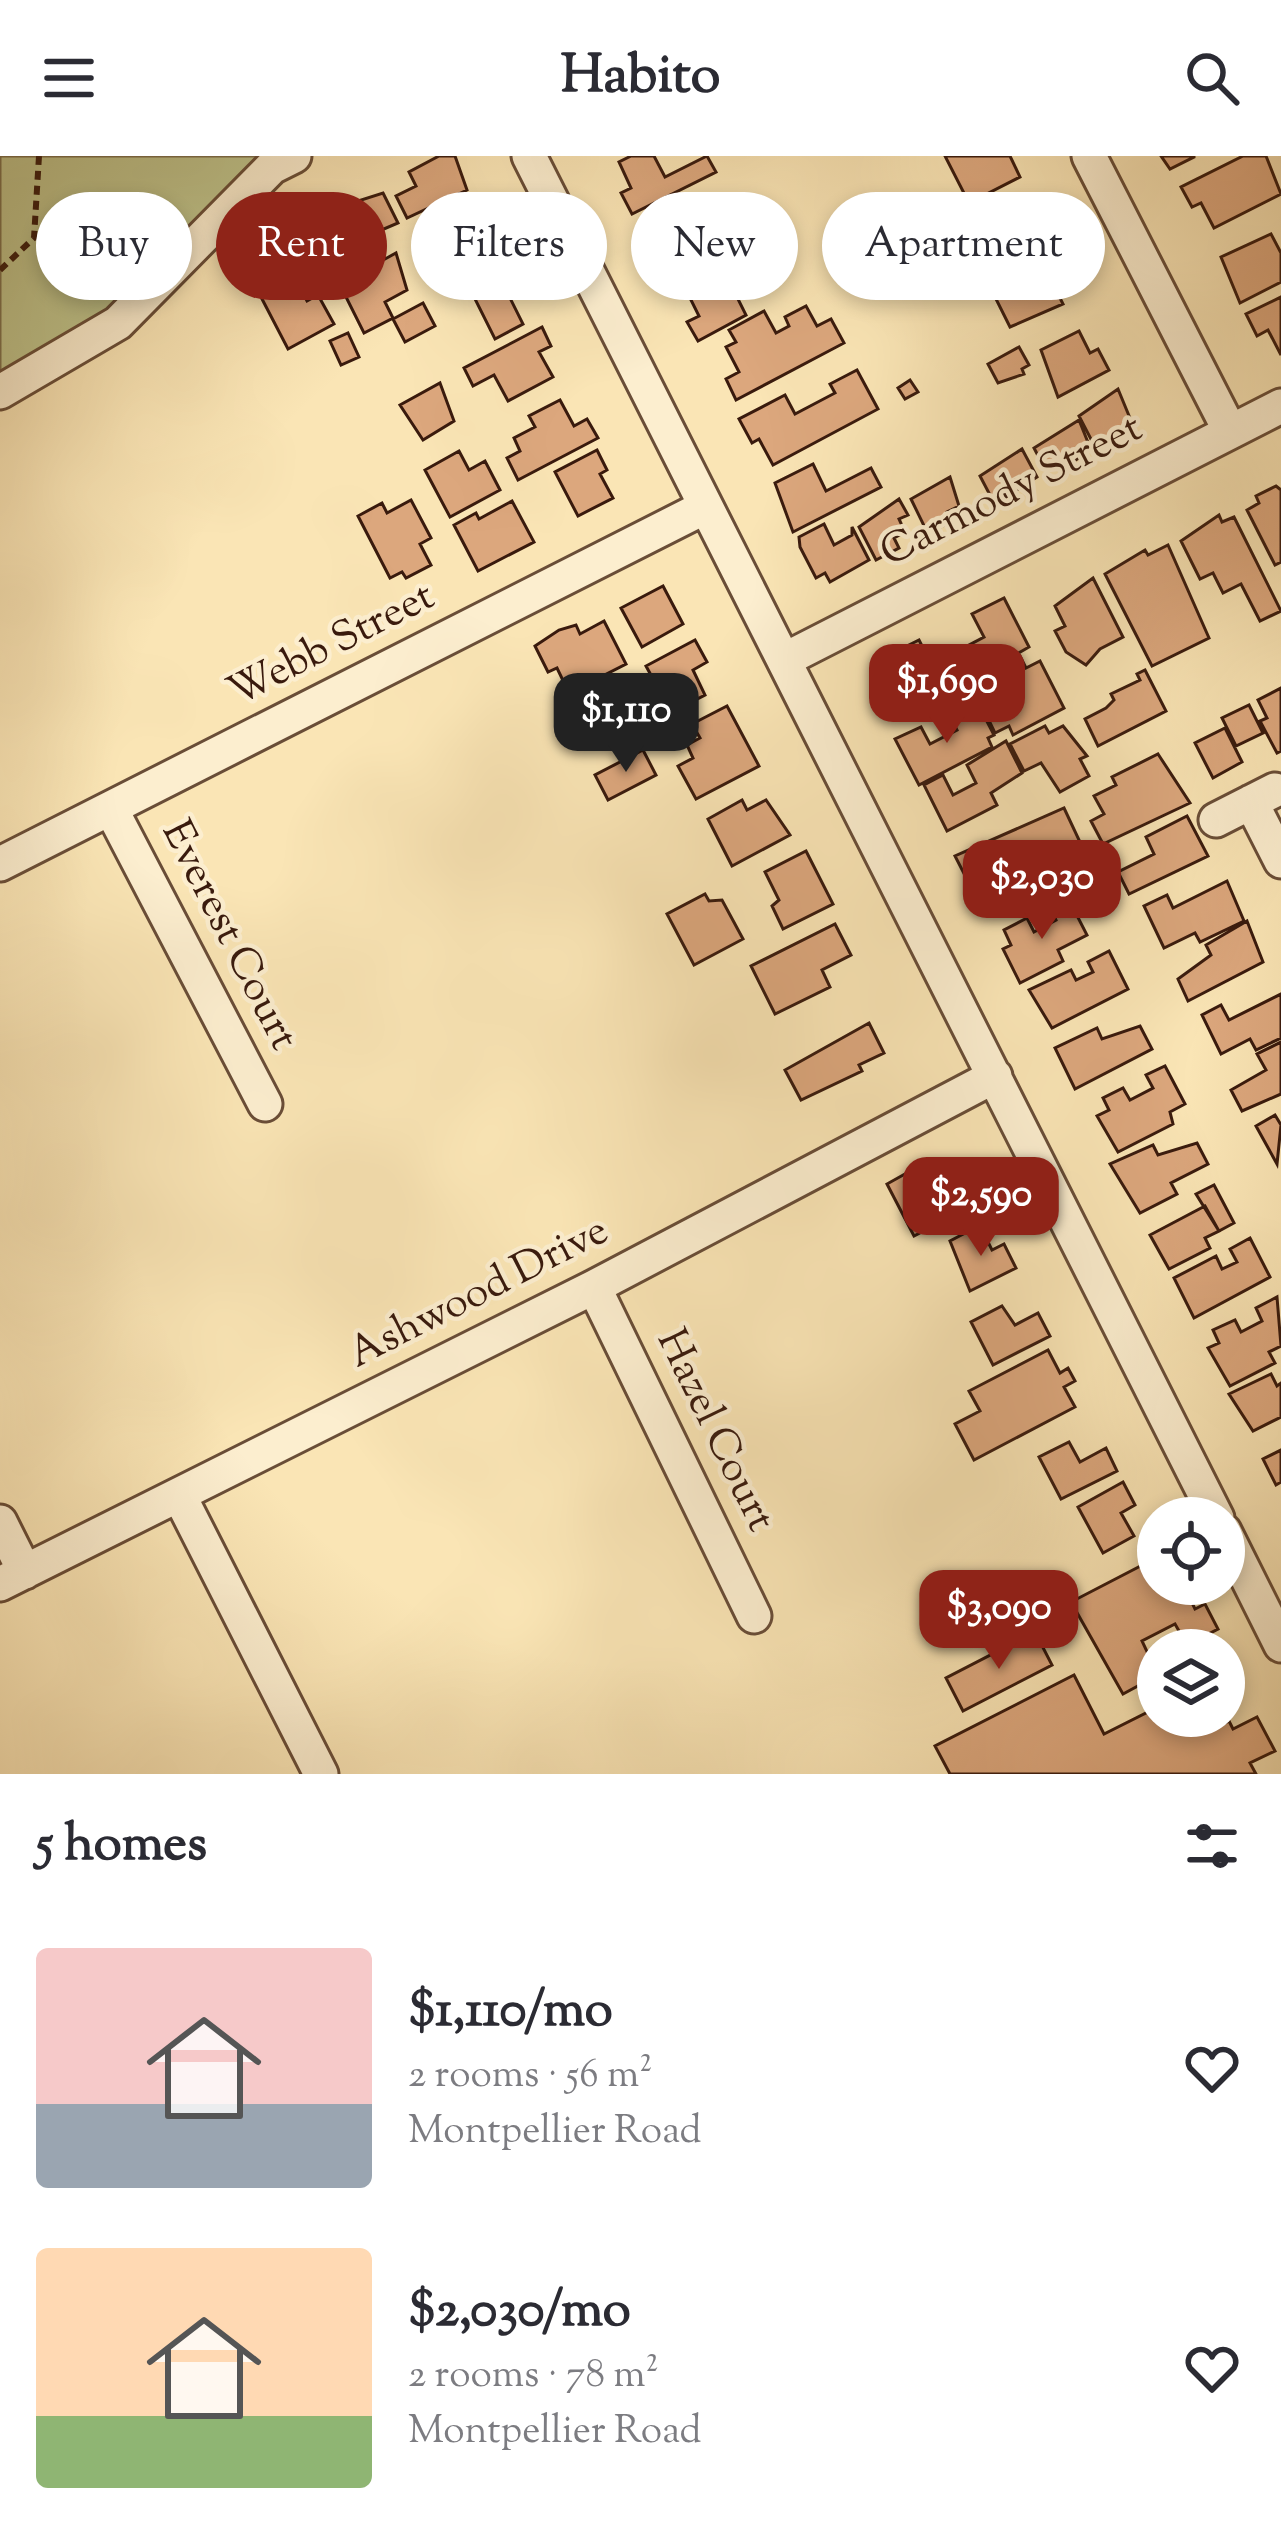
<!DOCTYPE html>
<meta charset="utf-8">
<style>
:root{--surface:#fff;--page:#f2f2f3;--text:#2b2b33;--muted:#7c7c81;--accent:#8f2418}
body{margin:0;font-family:"Sorts Mill Goudy",serif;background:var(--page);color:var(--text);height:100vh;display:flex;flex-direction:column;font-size:45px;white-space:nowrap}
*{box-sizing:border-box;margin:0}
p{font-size:39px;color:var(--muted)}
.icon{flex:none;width:66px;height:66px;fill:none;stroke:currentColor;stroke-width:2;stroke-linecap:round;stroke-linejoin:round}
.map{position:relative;height:1618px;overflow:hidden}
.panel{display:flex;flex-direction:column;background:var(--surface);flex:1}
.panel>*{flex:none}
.top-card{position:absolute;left:36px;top:36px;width:1209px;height:108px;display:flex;gap:24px}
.fabs{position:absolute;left:1137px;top:1341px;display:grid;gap:24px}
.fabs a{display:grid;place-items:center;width:108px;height:108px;border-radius:50%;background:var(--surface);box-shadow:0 6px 18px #0003;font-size:60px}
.price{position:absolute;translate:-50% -102px;padding:0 27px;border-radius:24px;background:var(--accent);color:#fff;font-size:39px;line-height:78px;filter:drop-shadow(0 3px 6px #0008)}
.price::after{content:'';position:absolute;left:50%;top:72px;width:36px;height:27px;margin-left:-18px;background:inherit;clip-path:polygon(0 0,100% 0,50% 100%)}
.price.active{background:#222;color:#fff}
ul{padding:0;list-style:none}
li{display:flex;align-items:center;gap:36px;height:300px;padding:0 36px}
li span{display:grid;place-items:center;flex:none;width:336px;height:240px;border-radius:12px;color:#555}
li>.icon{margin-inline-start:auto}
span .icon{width:144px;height:144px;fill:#fffc;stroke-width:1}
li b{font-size:51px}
h2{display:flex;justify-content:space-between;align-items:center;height:144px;padding:0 36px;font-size:51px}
.pill{padding:0 42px;border-radius:54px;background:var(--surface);box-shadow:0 6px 18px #0003;font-size:42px;line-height:108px}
.pill.active{background:var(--accent);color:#fff}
header{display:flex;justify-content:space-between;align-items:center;height:156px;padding:0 36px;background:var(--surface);font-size:54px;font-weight:700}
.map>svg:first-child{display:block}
.green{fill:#bfc48c;stroke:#7c6f4c;stroke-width:3}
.building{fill:#dca77d;stroke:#391a0d;stroke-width:3}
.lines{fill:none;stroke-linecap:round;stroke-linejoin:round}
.street-casing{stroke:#694d37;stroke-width:39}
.path{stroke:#391a0d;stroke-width:6;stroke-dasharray:9 6;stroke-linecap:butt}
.street{stroke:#fceecf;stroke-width:33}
.labels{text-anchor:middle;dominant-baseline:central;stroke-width:9;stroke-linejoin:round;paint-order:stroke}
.street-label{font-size:42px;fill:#391a0d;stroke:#fceecf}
</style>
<header><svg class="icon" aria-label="menu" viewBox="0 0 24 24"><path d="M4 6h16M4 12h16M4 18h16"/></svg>Habito<svg class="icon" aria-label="search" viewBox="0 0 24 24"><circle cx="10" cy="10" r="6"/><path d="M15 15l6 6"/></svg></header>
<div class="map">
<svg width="1281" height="1618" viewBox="0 0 1281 1618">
<rect width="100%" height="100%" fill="#fae5b5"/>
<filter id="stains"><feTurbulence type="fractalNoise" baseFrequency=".00167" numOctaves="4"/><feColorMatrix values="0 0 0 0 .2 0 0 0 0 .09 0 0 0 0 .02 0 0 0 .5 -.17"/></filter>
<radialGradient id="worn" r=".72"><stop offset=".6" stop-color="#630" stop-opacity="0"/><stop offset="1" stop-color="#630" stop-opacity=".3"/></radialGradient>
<path class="green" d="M0,0H262L131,144L0,224Z"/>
<path class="building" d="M439,0H455L467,34L407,62L396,40L416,30L409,16Z
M631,0H654L665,21L707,0L716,16L632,58L621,37L631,32L619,6Z
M945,0H1010L1020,21L969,47Z
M1161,0H1194V1L1170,13Z
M1243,0H1266L1281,38L1214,72L1201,47L1192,51L1181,31Z
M383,37L398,67L321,100L303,67L350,43L352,47Z
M1032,41L1056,87L950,136L929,93Z
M698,44L722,92L665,121L649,91L660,85L651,68Z
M479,46L499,87L449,109L439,89L457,80L445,64Z
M1271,78L1281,97V126L1240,147L1221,101Z
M381,95L385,103L396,97L407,134L385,146L393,162L364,177L343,135L358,128L349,111Z
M1051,95L1063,118L1051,124L1063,148L1010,171L988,127Z
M727,106L735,121L729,125L746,159L698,185L687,166L699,160L687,136L707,126L703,118Z
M499,120L523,168L495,183L471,135Z
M295,122L307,145L318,139L334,168L288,193L261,141Z
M1281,141V199L1268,174L1257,180L1246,158Z
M423,147L435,170L405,186L393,163Z
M806,150L817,170L831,163L844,187L736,244L726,223L739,216L726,191L736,186L729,174L764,155L776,177L789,170L785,161Z
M542,171L551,190L539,196L553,221L508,245L494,219L473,230L464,212Z
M1079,175L1090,197L1098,193L1109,214L1058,241L1041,194Z
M348,177L359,201L341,209L330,185Z
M1019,191L1029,209L1022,213L1024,218L998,227L988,208Z
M857,214L878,253L773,309L759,283L752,287L739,263L785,239L795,258L835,237L830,228Z
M910,224L918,236L905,243L898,232Z
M440,227L454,265L423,284L400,249Z
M1118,233L1134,272L1094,289L1079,260Z
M560,244L574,270L587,263L598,282L518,324L507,302L520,295L514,282L535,271L529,260Z
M1079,264L1091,294L1062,313L1059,306L1045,313L1034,292Z
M1022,293L1037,321L1006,341L1003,335L991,341L980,320Z
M597,294L607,314L600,318L613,342L578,360L555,316Z
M459,295L469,314L485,305L500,334L450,361L425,314Z
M813,308L826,335L871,312L881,331L793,376L775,327Z
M950,321L959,350L947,356L952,365L928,378L911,343Z
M1276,330L1281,334V406L1275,409L1247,354L1259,347L1256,340Z
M899,343L908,359L899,363L905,376L894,382L899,392L876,404L859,371Z
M411,344L431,382L420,388L431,409L406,422L402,416L390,422L358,360L382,347L387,357Z
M512,345L534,386L478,415L454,369L476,357L479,363Z
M1219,359L1222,366L1234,361L1281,455L1260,465L1241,428L1223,437L1213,417L1200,423L1181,385Z
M824,368L834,389L852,379V371L869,404L830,426L825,417L816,422L800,391L799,381Z
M1168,389L1209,482L1152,510L1105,418L1145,394L1148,399Z
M1093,422L1123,481L1100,493L1086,509L1066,496L1055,475L1065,470L1055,450Z
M663,430L683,468L642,491L621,452Z
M1004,442L1029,491L952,536L937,506L984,481L972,458Z
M604,465L626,508L569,537L557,512L548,516L535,490L559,474L576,469L580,478Z
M695,484L707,506L693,514L705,539L660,562L652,546L663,541L646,510Z
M919,484L945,536L897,560L880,528L888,524L882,513L902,503L899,494Z
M1020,500L1026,512L1040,505L1064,552L1013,579L1009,570L995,577L980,546L1008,532L998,512Z
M1145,514L1166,555L1098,590L1085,563L1106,552L1114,544L1111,538L1140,524L1137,518Z
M1281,532V595L1277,597L1260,565L1267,562L1258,544Z
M978,548L994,579L988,582L992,591L919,629L895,583L921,571L930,588L957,574L951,562Z
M1249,549L1263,577L1236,590L1222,562Z
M727,550L759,610L696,643L678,610L693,602L687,589L700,582L692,568Z
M1045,570L1049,577L1063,570L1087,600L1080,603L1089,620L1060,636L1041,607L1024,615L1010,588Z
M1225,572L1242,606L1213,622L1195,587Z
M1006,585L1022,617L991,637L997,649L947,675L924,629L943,619L953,639L976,627L967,609Z
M643,594L656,619L608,644L595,619Z
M1158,598L1190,647L1103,688L1091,665L1104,658L1094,640L1116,629L1112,621Z
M742,644L747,654L766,644L790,679L732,710L708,663Z
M1064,652L1080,686L1067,693L1074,706L997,749L989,732L975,739L955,700Z
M1187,660L1208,700L1129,738L1118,716L1154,698L1146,681Z
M806,695L833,748L783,773L772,750L779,744L765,716Z
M1227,725L1244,765L1200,786L1195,777L1164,792L1144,750L1167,739L1173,752Z
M705,738L709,745L722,744L743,783L694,809L667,758Z
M1068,742L1087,779L1058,794L1063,805L1020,827L1003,793L1011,789L1004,774L1027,762L1034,776L1056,764L1050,751Z
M1247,765L1263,806L1188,845L1178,823L1211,799L1206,789Z
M835,768L851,799L822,814L830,831L775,858L751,810Z
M1109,795L1128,833L1052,872L1029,834L1071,814L1076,824L1093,816L1088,806Z
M1281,838V882L1256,894L1250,883L1221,898L1202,859L1221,849L1229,864Z
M869,867L884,897L859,909L862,915L801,944L785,914Z
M1140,870L1152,893L1075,933L1055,892L1097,872L1102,883Z
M1281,886V938L1242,955L1231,934L1266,914L1257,898Z
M1165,910L1185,948L1170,956L1173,968L1118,996L1097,960L1109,954L1103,942L1123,932L1130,944L1153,932L1146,919Z
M1275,959L1281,969L1277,1008L1256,970Z
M1197,987L1208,1008L1171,1027L1177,1038L1140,1057L1110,1008L1153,989L1158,999Z
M952,1017L970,1051L914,1080L887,1028L905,1018L910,1026L924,1019L929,1030Z
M1214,1029L1234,1067L1219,1075L1196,1038Z
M1205,1050L1219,1075L1205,1082L1210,1092L1169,1113L1150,1079Z
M973,1073L976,1079L983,1076L992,1094L1004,1088L1016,1112L970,1135L950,1085Z
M1250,1082L1270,1121L1194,1162L1174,1122L1216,1100L1222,1113L1237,1106L1230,1093Z
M1277,1141L1281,1190L1269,1196L1275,1207L1230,1230L1208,1192L1219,1187L1213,1174L1235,1164L1241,1176L1262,1165L1256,1152Z
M1002,1150L1015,1169L1038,1157L1050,1180L993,1209L971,1166Z
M1048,1194L1060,1217L1068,1212L1075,1225L1064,1231L1075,1251L974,1304L955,1268L980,1255L969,1235Z
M1271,1218L1277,1230L1281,1227V1261L1253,1275L1229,1238Z
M1069,1286L1080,1306L1106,1292L1117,1315L1061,1343L1039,1301Z
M1281,1294V1326L1276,1329L1263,1303Z
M1123,1326L1135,1349L1121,1357L1134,1380L1103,1397L1078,1351Z
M1158,1401V1428H1183L1195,1453L1205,1448L1218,1473L1187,1489L1175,1468L1142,1485L1158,1519L1123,1538L1071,1446Z
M1035,1476L1052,1509L963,1555L946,1522Z
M1074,1519L1104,1578L1158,1551V1560H1201L1209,1575L1229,1565L1233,1573L1257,1561L1275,1595L1250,1607L1256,1618H950L935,1590Z"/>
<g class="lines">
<g class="street-casing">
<path id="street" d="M529,0L1217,1362
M1089,0L1230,275
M0,236L118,167L272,11L294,0
M784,504L1281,250
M1251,646L1281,705
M111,653L265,948
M1216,664L1275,634
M0,708L705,351
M594,1131L754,1460
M179,1339L321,1618
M0,1366L25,1416
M1224,1375L1281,1489
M0,1428L594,1131L995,920"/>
</g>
<path class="path" d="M0,114L34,82L39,0"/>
<use href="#street" class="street"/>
</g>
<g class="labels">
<g class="street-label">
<text transform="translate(1012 336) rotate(-27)">Carmody Street</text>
<text transform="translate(332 490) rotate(-27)">Webb Street</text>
<text transform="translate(228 780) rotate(63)">Everest Court</text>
<text transform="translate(479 1138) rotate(-27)">Ashwood Drive</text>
<text transform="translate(714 1275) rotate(64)">Hazel Court</text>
</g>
</g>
<rect width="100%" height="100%" filter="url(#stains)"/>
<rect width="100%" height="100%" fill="url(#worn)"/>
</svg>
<div class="fabs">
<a><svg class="icon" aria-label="locate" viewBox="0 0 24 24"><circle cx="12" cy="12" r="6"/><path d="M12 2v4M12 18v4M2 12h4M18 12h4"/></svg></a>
<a><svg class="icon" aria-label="layers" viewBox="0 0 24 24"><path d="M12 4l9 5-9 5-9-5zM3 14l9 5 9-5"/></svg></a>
</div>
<b class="price" style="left:947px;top:590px">$1,690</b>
<b class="price active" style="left:626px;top:619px">$1,110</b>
<b class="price" style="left:1042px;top:786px">$2,030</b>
<b class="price" style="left:981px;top:1103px">$2,590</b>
<b class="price" style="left:999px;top:1516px">$3,090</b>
<div class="top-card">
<a class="pill">Buy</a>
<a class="pill active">Rent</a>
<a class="pill">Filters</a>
<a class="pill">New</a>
<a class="pill">Apartment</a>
</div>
</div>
<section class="panel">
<h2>5 homes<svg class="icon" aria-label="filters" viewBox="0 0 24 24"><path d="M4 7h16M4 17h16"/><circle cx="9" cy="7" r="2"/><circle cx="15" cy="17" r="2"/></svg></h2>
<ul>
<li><span style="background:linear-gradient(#f6c9c9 65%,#9aa5b1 0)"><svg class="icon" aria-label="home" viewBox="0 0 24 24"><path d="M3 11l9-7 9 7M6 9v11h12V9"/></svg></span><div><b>$1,110/mo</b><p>2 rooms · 56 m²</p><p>Montpellier Road</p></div><svg class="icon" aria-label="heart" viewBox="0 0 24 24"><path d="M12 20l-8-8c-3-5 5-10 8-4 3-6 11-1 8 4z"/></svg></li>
<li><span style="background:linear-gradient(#ffd9b3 70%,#8fb573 0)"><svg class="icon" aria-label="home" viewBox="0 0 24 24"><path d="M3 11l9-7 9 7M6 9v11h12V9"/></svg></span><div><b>$2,030/mo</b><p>2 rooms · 78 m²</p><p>Montpellier Road</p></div><svg class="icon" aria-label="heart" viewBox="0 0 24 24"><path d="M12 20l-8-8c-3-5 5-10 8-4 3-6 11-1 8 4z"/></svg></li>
</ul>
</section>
